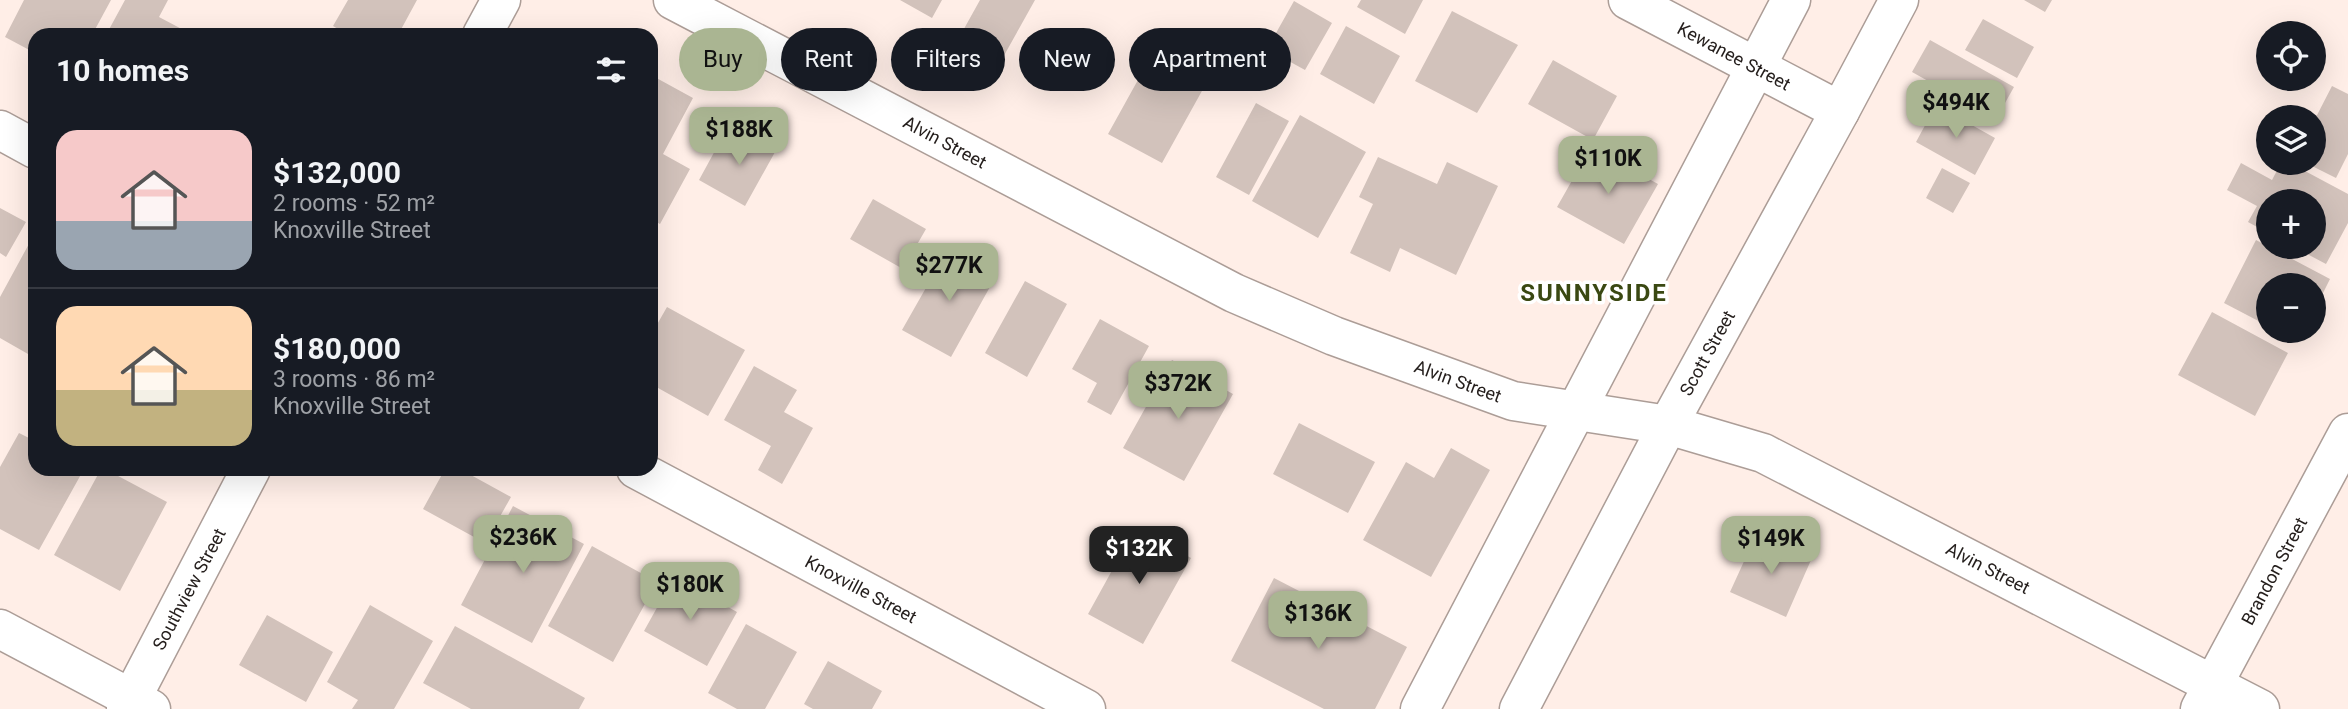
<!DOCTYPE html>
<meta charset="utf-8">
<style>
:root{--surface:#171b24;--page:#242831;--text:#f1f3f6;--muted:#9ea1a6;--line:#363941;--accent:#aab592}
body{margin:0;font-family:Roboto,sans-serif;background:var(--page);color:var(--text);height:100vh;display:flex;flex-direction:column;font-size:26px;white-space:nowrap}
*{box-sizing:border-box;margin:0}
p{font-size:23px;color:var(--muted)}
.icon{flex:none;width:38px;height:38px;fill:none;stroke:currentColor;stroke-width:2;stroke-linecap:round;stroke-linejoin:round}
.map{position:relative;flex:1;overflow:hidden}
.sheet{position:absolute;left:28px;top:28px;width:630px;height:448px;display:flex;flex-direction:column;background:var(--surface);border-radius:21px;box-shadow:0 7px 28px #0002}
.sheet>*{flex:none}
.top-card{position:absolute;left:679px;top:28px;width:665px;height:63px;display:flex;gap:14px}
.buttons{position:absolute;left:2256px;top:21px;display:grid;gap:14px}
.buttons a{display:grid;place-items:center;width:70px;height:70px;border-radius:50%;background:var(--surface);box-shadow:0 7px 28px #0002;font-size:35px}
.price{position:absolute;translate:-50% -60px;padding:0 16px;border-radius:14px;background:var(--accent);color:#111;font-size:23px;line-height:46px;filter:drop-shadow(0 2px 4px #0008)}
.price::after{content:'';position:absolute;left:50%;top:42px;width:21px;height:16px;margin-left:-10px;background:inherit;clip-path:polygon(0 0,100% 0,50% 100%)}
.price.selected{background:#222;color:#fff}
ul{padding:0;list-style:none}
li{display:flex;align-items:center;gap:21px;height:175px;padding:0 28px}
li+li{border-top:2px solid var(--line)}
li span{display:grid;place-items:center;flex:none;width:196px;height:140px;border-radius:21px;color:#555}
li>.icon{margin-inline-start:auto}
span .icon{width:84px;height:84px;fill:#fffc;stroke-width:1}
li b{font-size:30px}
h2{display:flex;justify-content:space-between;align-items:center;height:84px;padding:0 28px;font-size:30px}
.tag{padding:0 24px;border-radius:32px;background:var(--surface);box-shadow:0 7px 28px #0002;font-size:24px;line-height:63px}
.tag.selected{background:var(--accent);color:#111}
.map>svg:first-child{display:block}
.building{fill:#d2c2bb}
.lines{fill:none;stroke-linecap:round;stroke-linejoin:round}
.minor-casing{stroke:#ac9d97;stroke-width:41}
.major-casing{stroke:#ac9d97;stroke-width:41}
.minor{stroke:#fff;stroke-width:38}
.major{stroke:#fff;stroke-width:38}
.labels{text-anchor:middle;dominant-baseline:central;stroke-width:7;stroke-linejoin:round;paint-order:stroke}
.street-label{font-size:18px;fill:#241e1c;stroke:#fff}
.district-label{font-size:24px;font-weight:bold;letter-spacing:2px;fill:#3a4812;stroke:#fff}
</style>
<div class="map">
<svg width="2348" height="709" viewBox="0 0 2348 709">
<rect width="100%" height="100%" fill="#ffeee7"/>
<path class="building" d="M24,0H111L92,35H63L52,29L49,35H35V53L5,37Z
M125,0H168L159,17L193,35H106Z
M348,0H417L398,35H348L333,26Z
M900,0H942L932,18Z
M980,0H1035L992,77L950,54Z
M1361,0H1423L1405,34L1357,7Z
M2024,0H2052L2045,12Z
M1294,1L1332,23L1305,70L1267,49Z
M1452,11L1518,45L1477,113L1415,81Z
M1983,19L2034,47L2017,78L1965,50Z
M1346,26L1400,56L1374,104L1320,74Z
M1930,40L2014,87L1996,119L1912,72Z
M1159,42L1213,71L1162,163L1108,134Z
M1553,60L1617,96L1593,140L1528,104Z
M651,75L693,98L663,154L690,169L660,224L651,219Z
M2332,86L2348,94V154L2336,178L2306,163H2314V121Z
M1256,103L1289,121L1249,195L1216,177Z
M1936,105L1995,138L1975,175L1916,142Z
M1300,115L1366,152L1318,238L1252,201Z
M759,131L780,143L745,206L699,180L723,136L749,150Z
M1591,147L1658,184L1624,244L1557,207Z
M1378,157L1437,184L1447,162L1498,186L1456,275L1400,248L1390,272L1350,253L1373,204L1359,197Z
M2241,163L2272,180L2281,163H2290L2348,194V223L2326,264L2294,247H2314V201H2268V233L2248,222L2257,206L2227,190Z
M1942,168L1970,183L1953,213L1926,198Z
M873,199L926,229L903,269L850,239Z
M0,208L26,222L6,257L0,253Z
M2256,240L2330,279L2314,311V285H2268V326L2224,303Z
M30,242L35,244V358L0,338V297Z
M948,249L996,276L951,357L902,330Z
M1025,281L1067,304L1027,377L985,353Z
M667,307L745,350L708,416L651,384V335Z
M2212,312L2288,353L2255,416L2178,375Z
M1100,319L1149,346L1111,415L1087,402L1097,383L1072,369Z
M2277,331H2304L2298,342Z
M1172,360L1233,394L1184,481L1123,448Z
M754,366L797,390L784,412L813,428L782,484L758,470L771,446L724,420Z
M1299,423L1375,462L1348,513L1273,474Z
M19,433L35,441V469H84L39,550L0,529V467Z
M1451,448L1490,470L1431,577L1363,540L1406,462L1434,478Z
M101,469H105L167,502L120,591L54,555Z
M445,469H460L511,497L485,543L423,509Z
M513,506L584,544L532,643L461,605Z
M1136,527L1191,558L1143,644L1088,614Z
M1756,535L1811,560L1786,617L1730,592Z
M592,546L657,582L613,662L548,626Z
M674,577L737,612L707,666L644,631Z
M1274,578L1407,647L1375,709H1324L1231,661Z
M370,605L433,641L394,709H352L358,700L327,682Z
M267,615L333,652L306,702L239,665Z
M746,624L797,652L765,709H737L708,693Z
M455,626L585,698L579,709H471L423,683Z
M828,661L882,691L872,709H813L804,704Z"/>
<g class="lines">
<g class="minor-casing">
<path id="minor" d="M673,0L1234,293L1334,336L1513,401L1668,425L1763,453L2260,709
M1628,0L1840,111
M482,35L501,0
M0,130L35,149
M636,469L1086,709
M0,629L151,709
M126,709L251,469
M2200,709L2348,433"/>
</g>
<g class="major-casing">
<path id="major" d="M1420,709L1791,0
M1519,709L1668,425L1840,111L1899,0"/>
</g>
<use href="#minor" class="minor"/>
<use href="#major" class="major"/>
</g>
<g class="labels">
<g class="street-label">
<text transform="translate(1734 56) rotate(28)">Kewanee Street</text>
<text transform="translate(945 142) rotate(28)">Alvin Street</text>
<text transform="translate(1707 353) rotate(-61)">Scott Street</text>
<text transform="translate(1458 381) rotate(20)">Alvin Street</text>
<text transform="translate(1988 568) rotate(27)">Alvin Street</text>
<text transform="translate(2274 571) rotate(-62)">Brandon Street</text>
<text transform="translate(189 589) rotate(-62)">Southview Street</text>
<text transform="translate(861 589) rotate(28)">Knoxville Street</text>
</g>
<g class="district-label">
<text x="1594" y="293">SUNNYSIDE</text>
</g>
</g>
</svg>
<div class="buttons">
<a><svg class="icon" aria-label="locate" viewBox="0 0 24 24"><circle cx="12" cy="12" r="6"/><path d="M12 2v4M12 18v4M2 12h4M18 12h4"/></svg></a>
<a><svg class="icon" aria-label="layers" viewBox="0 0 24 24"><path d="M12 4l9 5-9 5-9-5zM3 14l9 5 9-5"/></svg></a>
<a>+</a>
<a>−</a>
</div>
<b class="price" style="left:1956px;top:140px">$494K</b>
<b class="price" style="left:739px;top:167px">$188K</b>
<b class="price" style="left:1608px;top:196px">$110K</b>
<b class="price" style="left:949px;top:303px">$277K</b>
<b class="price" style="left:1178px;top:421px">$372K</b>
<b class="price" style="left:523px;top:575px">$236K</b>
<b class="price" style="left:1771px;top:576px">$149K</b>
<b class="price selected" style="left:1139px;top:586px">$132K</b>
<b class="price" style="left:690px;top:622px">$180K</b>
<b class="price" style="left:1318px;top:651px">$136K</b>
<div class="top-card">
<a class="tag selected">Buy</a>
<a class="tag">Rent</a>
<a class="tag">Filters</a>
<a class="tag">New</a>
<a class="tag">Apartment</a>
</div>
<section class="sheet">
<h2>10 homes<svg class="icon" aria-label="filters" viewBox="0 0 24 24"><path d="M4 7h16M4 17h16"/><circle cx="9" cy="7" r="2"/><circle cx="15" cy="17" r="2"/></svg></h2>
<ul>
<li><span style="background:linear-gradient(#f6c9c9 65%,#9aa5b1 0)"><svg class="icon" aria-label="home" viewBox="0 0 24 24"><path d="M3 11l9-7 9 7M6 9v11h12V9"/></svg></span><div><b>$132,000</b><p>2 rooms · 52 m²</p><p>Knoxville Street</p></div></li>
<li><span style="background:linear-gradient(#ffd9b3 60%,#c2b280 0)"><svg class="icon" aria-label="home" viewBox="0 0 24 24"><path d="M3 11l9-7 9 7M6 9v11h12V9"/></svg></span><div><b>$180,000</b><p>3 rooms · 86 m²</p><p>Knoxville Street</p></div></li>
</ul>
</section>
</div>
